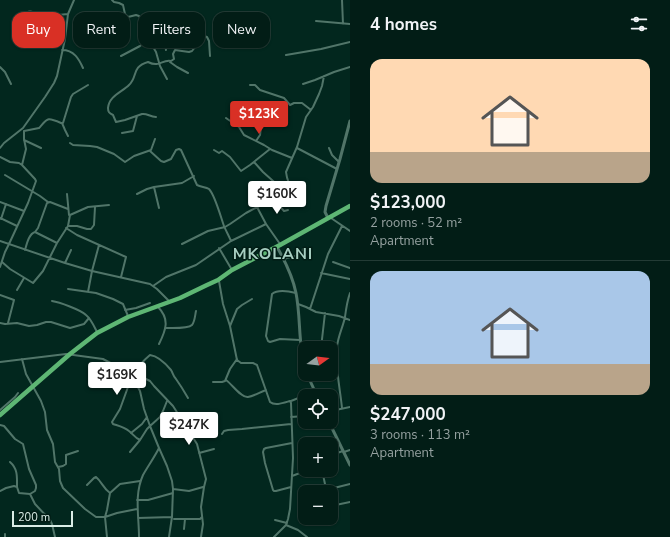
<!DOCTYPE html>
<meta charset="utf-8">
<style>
:root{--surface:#021d16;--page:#0c261f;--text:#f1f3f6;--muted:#96a2a1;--line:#233b35;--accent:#d93025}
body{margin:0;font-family:"Nunito Sans",sans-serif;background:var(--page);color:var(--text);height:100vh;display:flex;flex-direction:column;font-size:15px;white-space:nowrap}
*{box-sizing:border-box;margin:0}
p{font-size:13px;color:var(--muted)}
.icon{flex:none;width:22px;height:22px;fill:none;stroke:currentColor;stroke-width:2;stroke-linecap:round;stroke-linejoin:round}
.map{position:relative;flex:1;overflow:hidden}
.side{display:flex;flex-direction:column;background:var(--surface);width:320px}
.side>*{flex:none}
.top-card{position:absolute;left:12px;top:12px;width:278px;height:36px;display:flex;gap:8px}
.needle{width:26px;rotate:75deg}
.tools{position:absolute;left:298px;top:341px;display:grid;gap:8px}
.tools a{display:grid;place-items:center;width:40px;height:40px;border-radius:8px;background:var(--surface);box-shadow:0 1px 3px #0004,0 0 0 1px var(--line);font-size:20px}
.scale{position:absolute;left:12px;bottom:10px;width:61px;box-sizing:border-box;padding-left:4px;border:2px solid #daede6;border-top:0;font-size:11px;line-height:14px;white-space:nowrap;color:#daede6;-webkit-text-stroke:3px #021d15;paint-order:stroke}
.price{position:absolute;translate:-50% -34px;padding:0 9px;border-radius:4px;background:#fff;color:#222;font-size:13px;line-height:26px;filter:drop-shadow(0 1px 2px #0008)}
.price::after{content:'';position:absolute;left:50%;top:24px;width:12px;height:9px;margin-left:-6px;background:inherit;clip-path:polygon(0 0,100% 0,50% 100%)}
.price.active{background:var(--accent);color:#fff}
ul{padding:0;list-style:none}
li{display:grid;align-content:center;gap:8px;height:212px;padding:0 20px}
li+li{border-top:1px solid var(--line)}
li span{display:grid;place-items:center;height:124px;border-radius:12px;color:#555}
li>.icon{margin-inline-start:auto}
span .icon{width:72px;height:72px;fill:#fffc;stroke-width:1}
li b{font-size:17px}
h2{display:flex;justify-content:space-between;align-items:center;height:48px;padding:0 20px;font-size:17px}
.tag{padding:0 14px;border-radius:12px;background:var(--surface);box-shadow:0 1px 3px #0004,0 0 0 1px var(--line);font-size:14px;line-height:36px}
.tag.active{background:var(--accent);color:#fff}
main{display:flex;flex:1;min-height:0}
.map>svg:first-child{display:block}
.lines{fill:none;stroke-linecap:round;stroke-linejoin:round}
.street{stroke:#517569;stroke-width:2}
.secondary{stroke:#517569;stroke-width:3}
.highway{stroke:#5eb674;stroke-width:4.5}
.labels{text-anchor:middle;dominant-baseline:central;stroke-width:3;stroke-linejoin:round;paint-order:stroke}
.district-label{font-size:16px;font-weight:bold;letter-spacing:1px;fill:#a7cec1;stroke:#021d15}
</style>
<main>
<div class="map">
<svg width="350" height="537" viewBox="0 0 350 537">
<rect width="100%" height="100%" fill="#02271e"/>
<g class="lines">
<path class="street" d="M112,0L114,2L119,3L123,5L125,14L128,17L136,15L139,16L144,24L149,40L156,52L160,66L167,79
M342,0L343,24
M21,15C30,10 31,11 41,15L51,13L58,15L68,14
M316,21L350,24
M145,28C153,30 162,32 170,30L172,20L176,18L177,13
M150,29C155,26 156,19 155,13
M164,31V38L166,50
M101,43C106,40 106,34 110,30C115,25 122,21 128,17
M62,50C74,50 79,59 83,68
M286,55L321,49L350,42
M121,56L140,46L149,40
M170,62L177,67L188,73
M0,67L5,72L11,84
M303,84L315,80L334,72L350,67
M250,85H255L260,90L284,98L290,105L294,103H302L311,110
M251,116L273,124
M156,117C150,117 147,113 142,114L125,120L116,122L113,115C109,113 108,112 108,108C109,96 122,92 129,85C138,77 131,67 148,62C160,68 162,59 171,61L174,59L173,54L175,50L189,52L192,51L204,36L207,37L209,41L210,56
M226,118L239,127L244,135L264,145L272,150L292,158
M62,123L65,130L68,136
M24,131L39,128C48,118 47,117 61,123H63L71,97L73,94L88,85
M122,133L133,131L137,116
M24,140L41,148
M256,141L260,135L262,120
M70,143L73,145L90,146L97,147L114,154L125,162L134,156L151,150L155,139
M0,148L4,143L23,128L45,97L54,83L57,76L65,39L68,14L74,0
M297,148L337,169
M329,148L332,155L339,162
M214,150L219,153L222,151L230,157L241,171L250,165L270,149
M150,151L161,161L164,162L171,159L176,150L179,149L181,150L197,185C201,187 206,187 209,189C215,195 221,218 224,226C226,231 229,236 231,241
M0,157L10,162L19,163L22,165L35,179L36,181L28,203L9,244
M254,162L263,172L282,189
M22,165L26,149L24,139V131
M5,175L40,196L48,202
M154,187L159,208
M67,194L69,215
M137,194L147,189L154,187L182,183L194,176
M272,198L284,211L288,210
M0,202L24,211
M298,202C293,193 287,183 286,172L297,147L306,117L313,107L319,94L322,86L324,76
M257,207L266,224L280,244
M0,218L17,226
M331,218L350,231
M1,219L6,204
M68,226H77L87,229H91L94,225L95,207
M66,228L77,235L126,257L121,277
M35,232L57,243
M0,241L65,263L92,271L150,284L157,289L169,301
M182,244L208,231L225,227L230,224L246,213L265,203L282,189L289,185
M219,248L232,270
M25,250C27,243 29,234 35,232L38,228L47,203L50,202L68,209
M283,259L300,255L302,254L303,249
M2,262L10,269L33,283L43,271L57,243L68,226L70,215L88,207L109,205
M333,262L350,268
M65,263L71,250
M0,267L5,252L9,244
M321,273L350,279
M219,281L223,304L230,326L237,360L241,363H253L257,365L270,402C275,406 283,403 290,401L291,403L293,458L290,509L288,519L286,525L274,537
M153,286L166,277L196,265L231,241L266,224
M68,289L96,293L113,299L123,304L128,316
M17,290L24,278
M88,292L92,271L99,245
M296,293C288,291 278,289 272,294L266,336L268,341L270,342L280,339L300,340
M0,295L14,300L8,323
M52,301C59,302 81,310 86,315C91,319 94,326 97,332
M298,304L306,307L316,312L339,316L350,320
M158,307C170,319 166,330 159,344
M310,309L328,254L342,226
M125,310L136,308L150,303
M0,323L5,324L17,323L29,326L37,325L46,322H51L70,328L84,324L89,318
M230,326L237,309L242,305L252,299
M165,328C171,328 188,329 192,325C195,321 195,315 196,311
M321,348L325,313
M22,359L26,374L41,401L45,412L47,430L53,444L55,462L59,469L60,481L63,488L85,509L96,517H105L117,513L137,509
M0,362L66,354L103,359L129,373L133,378L140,391L144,409L150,426L159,448L167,466L172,481L173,489L172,517L169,537
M129,373L140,376L150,381L154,386L173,406L187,428L197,444L206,479L204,487L201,507L203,524L201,537
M134,374C138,366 144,360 150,355C158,356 166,364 171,370C173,373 173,376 176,379C181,386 184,391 188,398
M132,376L120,409L112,422L113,424C119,426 124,427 129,431C133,434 135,438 140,440
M226,380C232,384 241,398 248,397C254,396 260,392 266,390
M213,382H222L225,381L230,369L237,359
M291,401L301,397
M342,408C340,388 335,367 337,347C338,336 343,327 345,317C346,309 347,301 350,293
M0,410L15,397L18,393
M331,411L350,407
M291,417L305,416
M0,425L4,426L15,439L23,444L29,469L36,485V488L35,491L30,494
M150,426L160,417L163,411L167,401
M131,433L142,424L147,417
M222,434L224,431L228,430L242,429L291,424
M130,452L140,440L147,429L150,426
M344,452L350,450
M199,453L214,449
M331,455L343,451
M10,462C18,469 17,477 17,487
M58,467L63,466L66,464V455L78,451
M322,470L325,484L327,488L330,489L350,484
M292,476L308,470
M87,485L94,478L96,477C102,482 103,488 110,493
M291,487L276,491H274L273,490L265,463L263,452L264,449L266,448L292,443
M173,489L189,491L203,487
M0,491L6,488L14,486L17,487L19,493L30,494L35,504L50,520L52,524L55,537
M137,500H148L173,493
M331,506L350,502
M138,518L172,517
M174,519H200L202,517
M275,520L287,523
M286,525L298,530L307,537
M184,529L185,519
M5,537V534
M107,537L105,517L107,510L110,493L120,484L140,481
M139,537C139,516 134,495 143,475C148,466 154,458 159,448"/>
<path class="secondary" d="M328,218L325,212L326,206L340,159L350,121
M277,247C285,261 293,278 296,293C301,318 298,344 305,368
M307,374L317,396
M329,422L350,465"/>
<path class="highway" d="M0,415L70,354L97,333L128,317L180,298L207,285L218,280L232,270L280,245L350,206"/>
</g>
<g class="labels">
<g class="district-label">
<text x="273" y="254">MKOLANI</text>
</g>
</g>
</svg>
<div class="tools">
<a><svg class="needle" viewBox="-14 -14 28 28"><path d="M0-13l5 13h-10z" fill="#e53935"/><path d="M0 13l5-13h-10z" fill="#96a2a1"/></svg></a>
<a><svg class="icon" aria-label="locate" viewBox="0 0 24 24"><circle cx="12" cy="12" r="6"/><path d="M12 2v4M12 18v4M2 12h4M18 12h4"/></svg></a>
<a>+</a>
<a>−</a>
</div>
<div class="scale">200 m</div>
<b class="price active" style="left:259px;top:135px">$123K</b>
<b class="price" style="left:277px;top:215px">$160K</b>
<b class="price" style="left:117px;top:396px">$169K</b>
<b class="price" style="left:189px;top:446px">$247K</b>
<div class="top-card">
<a class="tag active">Buy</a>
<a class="tag">Rent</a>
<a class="tag">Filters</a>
<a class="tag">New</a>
</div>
</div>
<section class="side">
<h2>4 homes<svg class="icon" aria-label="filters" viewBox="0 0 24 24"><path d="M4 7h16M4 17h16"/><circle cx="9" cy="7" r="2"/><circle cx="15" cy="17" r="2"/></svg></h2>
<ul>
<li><span style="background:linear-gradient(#ffd9b3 75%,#b9a48a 0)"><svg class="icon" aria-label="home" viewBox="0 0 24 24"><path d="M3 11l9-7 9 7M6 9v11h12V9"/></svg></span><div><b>$123,000</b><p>2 rooms · 52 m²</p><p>Apartment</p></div></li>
<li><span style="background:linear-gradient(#a9c7e8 75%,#b9a48a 0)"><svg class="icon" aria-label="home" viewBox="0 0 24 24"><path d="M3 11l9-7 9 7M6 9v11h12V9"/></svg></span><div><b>$247,000</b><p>3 rooms · 113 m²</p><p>Apartment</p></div></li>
</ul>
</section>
</main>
